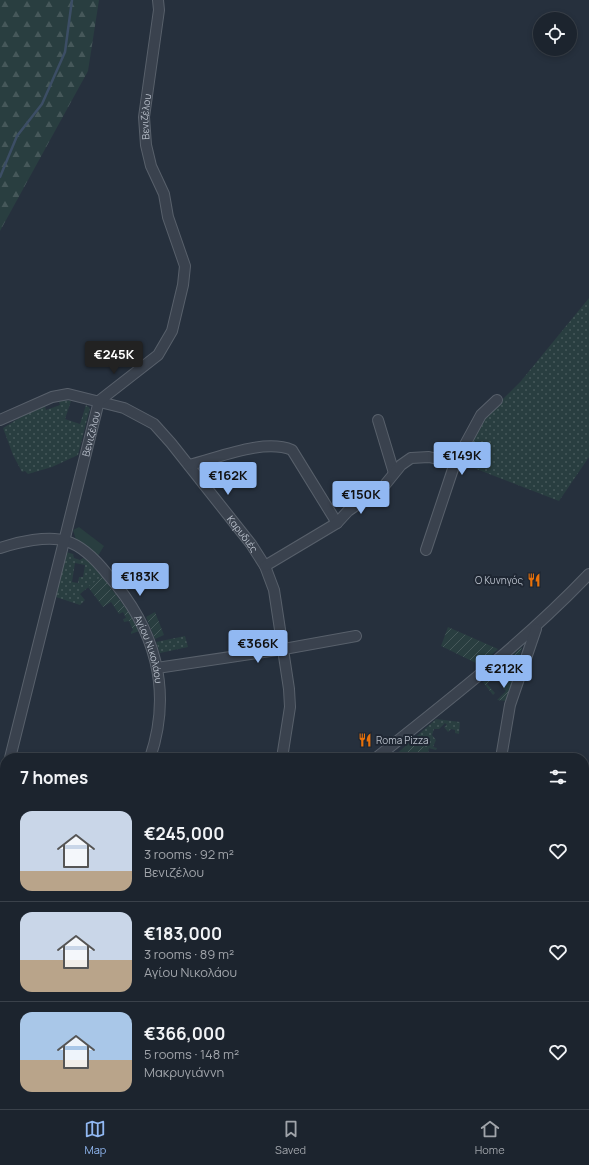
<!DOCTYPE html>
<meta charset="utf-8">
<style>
:root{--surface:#1c242e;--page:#29303a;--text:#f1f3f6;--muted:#a0a4aa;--line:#3a414a;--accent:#91b8f2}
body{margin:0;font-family:Manrope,sans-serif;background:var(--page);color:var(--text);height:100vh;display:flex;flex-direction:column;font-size:15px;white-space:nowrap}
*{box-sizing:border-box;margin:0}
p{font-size:13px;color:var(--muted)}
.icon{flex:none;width:22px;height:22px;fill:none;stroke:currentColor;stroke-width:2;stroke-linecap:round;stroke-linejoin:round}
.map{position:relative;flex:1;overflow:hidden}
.drawer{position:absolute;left:0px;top:753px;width:589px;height:356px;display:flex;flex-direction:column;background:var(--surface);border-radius:16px 16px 0 0;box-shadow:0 2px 6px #0003,0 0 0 1px var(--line)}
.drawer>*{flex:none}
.controls{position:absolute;left:533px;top:12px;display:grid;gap:8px}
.controls a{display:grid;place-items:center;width:44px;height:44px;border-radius:50%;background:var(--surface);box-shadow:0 2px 6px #0003,0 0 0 1px var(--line);font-size:20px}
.price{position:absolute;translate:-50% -34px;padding:0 9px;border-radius:4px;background:var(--accent);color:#111;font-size:13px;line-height:26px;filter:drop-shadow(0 1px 2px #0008)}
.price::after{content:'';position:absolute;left:50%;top:24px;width:12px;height:9px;margin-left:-6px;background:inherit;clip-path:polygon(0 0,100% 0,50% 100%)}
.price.active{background:#222;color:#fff}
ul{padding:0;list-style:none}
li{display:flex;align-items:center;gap:12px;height:100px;padding:0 20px}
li+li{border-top:1px solid var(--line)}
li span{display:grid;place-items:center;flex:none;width:112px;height:80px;border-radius:12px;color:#555}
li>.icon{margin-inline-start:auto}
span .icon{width:48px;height:48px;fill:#fffc;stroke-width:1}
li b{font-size:17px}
h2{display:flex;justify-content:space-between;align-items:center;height:48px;padding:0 20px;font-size:17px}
.tab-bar{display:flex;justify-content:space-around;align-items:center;height:56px;border-top:1px solid var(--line);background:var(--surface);font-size:11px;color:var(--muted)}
.tab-bar a{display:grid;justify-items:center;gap:2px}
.tab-bar .active{color:var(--accent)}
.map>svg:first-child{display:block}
.grass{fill:url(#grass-dots);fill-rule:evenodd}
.forest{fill:url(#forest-firs)}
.park{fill:#293e40}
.garden{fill:url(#garden-furrows)}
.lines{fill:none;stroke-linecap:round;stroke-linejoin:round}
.stream{stroke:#3c4e65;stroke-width:2.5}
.minor-casing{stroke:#58606b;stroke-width:12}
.minor{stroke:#3a424e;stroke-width:10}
.labels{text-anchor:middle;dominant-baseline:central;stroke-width:4;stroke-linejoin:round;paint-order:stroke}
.street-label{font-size:10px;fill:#b6bdc8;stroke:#1f2733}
.poi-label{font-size:10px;fill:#b6bdc8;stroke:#1f2733;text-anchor:end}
</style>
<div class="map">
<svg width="589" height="1109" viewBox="0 0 589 1109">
<defs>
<pattern id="grass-dots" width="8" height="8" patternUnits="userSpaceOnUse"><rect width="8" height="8" fill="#293e40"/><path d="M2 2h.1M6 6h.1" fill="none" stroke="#46585a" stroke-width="1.8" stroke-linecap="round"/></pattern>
<pattern id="forest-firs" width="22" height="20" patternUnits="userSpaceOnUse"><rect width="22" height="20" fill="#293e40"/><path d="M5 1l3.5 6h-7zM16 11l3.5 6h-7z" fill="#46585a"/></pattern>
<pattern id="garden-furrows" width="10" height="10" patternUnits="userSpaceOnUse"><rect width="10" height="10" fill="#293e40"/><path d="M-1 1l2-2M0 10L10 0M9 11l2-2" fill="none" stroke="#46585a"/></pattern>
</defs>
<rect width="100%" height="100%" fill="#26303d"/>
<path class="grass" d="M589,298V457L559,501L461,463L482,420L521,381Z
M58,399L71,401L65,419L80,424L86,405L90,408L78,455L52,467L28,474L25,471L22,472L13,455L3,428L44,403L46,410L60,405Z
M66,552L73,554L74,558L80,560L83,558L91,563L102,576L80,594L85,600L80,605L53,596ZM75,563L85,565L83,577H79L78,583L72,582Z
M185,636L188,647L160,653L156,642Z
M436,719L460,722L459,734L455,733V730L451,729L448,732L444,727L447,725L445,723L439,729H434L432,735L436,740L433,747L437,748L436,750L409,743Z"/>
<path class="forest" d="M0,0H99L88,71L0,231Z"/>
<path class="park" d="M79,527L104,546L98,556L76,540L73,530Z"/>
<path class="garden" d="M102,576L127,610L139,631L131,634V632L133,630L129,621L124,622L123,619L126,618L123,612L119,614L111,602L103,607L88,587Z
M155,612L164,635L155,639L146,617Z
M448,627L498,649L480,665L441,646Z
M522,647L506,701L497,700L506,691L503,688L510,680L501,669L487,684L495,693L493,695L483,682Z
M409,743L429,748L427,758L393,757Z"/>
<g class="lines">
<path class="stream" d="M0,177L17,136L42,104L65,52L72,0"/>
<g class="minor-casing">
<g id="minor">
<path id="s1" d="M0,420L52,397L68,394L124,408L154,424L171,443L251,544L265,566L274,590L289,689L290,707L282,758"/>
<path d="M378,420L394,473"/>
<path d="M189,465C218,458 264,438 292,450L337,523"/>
<path id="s2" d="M0,548C17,542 49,535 66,541C83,546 97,561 108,575C155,628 173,690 150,758"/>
<path d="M426,550L455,463L481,415L497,400"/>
<path d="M265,566L337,523L348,511L384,486L401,465L411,458L429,457L455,463"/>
<path d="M157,668L284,649L356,636"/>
<path id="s3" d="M10,758L99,401L158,355L172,331L183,285L185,266L168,217L164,194L151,166L146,145L144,117L159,10L158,0"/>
<path d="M376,758C450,699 524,642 589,574"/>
<path d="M501,758L510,705L536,629"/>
<path d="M0,798L5,777"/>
<path d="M0,887L5,888"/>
<path d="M584,902L589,901"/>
<path d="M0,1063L5,1060"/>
<path d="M404,1104L408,1109"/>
<path d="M205,1109V1104"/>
</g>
</g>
<use href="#minor" class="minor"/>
</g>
<defs>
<g id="restaurant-bare" transform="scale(1.08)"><path d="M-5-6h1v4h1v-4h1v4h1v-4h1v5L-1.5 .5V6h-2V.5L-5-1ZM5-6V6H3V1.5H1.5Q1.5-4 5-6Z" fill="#e8710a" stroke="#1f2733" stroke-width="2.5" paint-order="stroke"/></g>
</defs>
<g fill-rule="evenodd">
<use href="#restaurant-bare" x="534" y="580"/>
<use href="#restaurant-bare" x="365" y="740"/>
</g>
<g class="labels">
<g class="street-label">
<text stroke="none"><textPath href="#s3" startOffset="693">Βενιζέλου</textPath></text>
<text stroke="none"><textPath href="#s3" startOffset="334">Βενιζέλου</textPath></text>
<text stroke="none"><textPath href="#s1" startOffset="306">Καρυδιές</textPath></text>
<text stroke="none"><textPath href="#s2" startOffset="208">Αγίου Νικολάου</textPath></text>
</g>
<g class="poi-label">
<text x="523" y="580">Ο Κυνηγός</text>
<text x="376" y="740" text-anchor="start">Roma Pizza</text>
</g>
</g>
</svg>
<div class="controls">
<a><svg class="icon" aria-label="locate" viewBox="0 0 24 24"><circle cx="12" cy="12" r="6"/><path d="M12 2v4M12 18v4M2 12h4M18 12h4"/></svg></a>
</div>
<b class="price active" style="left:114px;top:375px">€245K</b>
<b class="price" style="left:462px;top:476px">€149K</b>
<b class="price" style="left:228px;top:496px">€162K</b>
<b class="price" style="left:361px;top:515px">€150K</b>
<b class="price" style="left:140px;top:597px">€183K</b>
<b class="price" style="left:258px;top:664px">€366K</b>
<b class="price" style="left:504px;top:689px">€212K</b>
<section class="drawer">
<h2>7 homes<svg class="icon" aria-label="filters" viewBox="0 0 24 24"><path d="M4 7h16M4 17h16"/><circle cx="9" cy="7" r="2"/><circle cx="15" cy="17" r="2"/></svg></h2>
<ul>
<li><span style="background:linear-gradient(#c9d6e8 75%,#b9a48a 0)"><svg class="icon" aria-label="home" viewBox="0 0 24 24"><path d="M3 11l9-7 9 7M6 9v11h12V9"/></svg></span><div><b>€245,000</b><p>3 rooms · 92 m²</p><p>Βενιζέλου</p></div><svg class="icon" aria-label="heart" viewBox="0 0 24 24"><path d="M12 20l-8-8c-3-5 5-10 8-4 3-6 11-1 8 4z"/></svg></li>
<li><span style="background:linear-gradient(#c9d6e8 60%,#b9a48a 0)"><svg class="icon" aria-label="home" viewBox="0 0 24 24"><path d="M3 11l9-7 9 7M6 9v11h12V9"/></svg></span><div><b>€183,000</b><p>3 rooms · 89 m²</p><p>Αγίου Νικολάου</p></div><svg class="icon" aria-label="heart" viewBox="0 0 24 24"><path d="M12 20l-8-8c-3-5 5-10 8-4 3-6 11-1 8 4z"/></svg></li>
<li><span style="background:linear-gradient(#a9c7e8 60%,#b9a48a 0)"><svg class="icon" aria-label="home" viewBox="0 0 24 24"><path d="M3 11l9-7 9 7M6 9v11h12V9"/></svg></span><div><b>€366,000</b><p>5 rooms · 148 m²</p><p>Μακρυγιάννη</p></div><svg class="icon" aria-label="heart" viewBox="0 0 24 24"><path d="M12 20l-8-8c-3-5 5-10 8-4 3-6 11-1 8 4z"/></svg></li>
</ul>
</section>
</div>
<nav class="tab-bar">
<a class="active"><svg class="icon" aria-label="map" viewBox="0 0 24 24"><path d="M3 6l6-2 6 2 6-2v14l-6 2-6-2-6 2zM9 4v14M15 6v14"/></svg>Map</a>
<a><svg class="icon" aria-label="saved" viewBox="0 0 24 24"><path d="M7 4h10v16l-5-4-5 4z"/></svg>Saved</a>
<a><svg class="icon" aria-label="home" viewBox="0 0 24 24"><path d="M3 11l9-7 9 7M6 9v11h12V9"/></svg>Home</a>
</nav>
